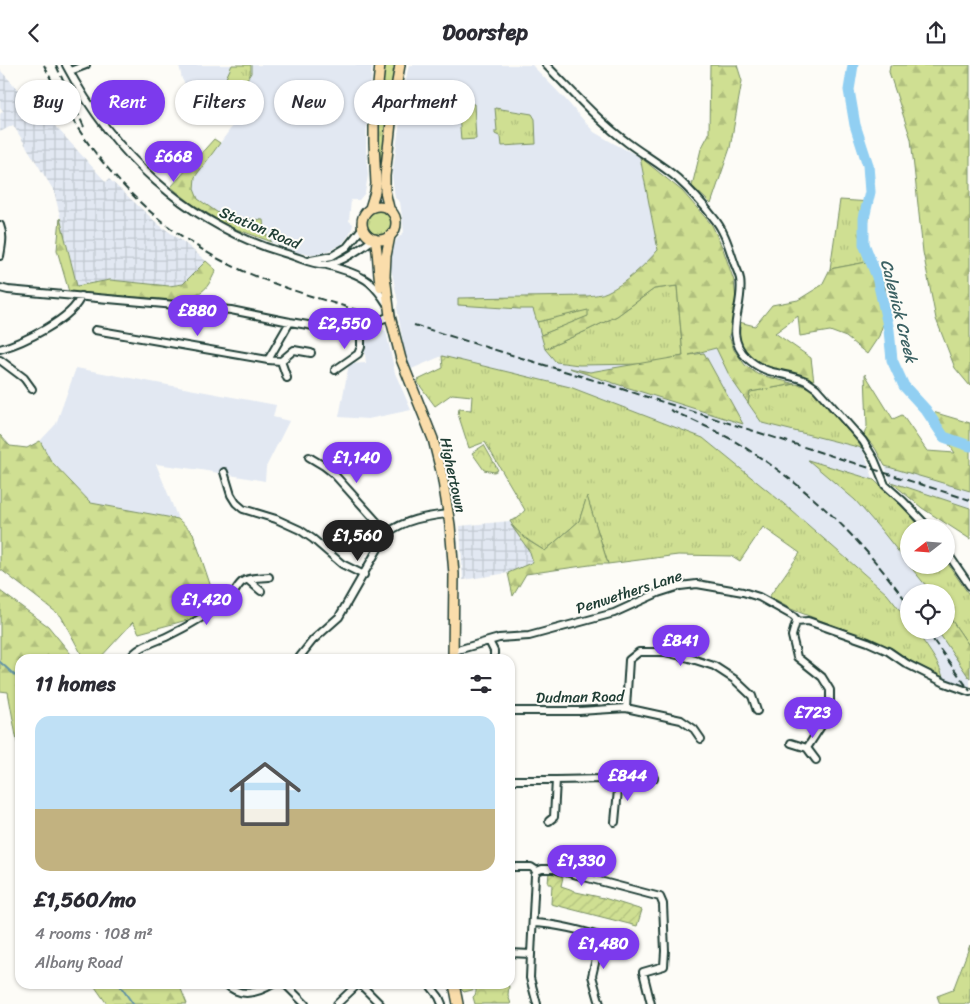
<!DOCTYPE html>
<meta charset="utf-8">
<style>
:root{--surface:#fff;--page:#f7f7f7;--text:#2b2b33;--muted:#7c7c81;--accent:#7c3aed}
body{margin:0;font-family:Sriracha,sans-serif;background:var(--page);color:var(--text);height:100vh;display:flex;flex-direction:column;font-size:19px;white-space:nowrap}
*{box-sizing:border-box;margin:0}
p{font-size:16px;color:var(--muted)}
.icon{flex:none;width:28px;height:28px;fill:none;stroke:currentColor;stroke-width:2;stroke-linecap:round;stroke-linejoin:round}
.map{position:relative;flex:1;overflow:hidden}
.side{position:absolute;left:15px;top:589px;width:500px;height:335px;display:flex;flex-direction:column;background:var(--surface);border-radius:15px;box-shadow:0 1px 4px #0004}
.side>*{flex:none}
.top-card{position:absolute;left:15px;top:15px;width:500px;height:45px;display:flex;gap:10px}
.needle{width:32px;rotate:253deg}
.buttons{position:absolute;left:900px;top:454px;display:grid;gap:10px}
.buttons a{display:grid;place-items:center;width:55px;height:55px;border-radius:50%;background:var(--surface);box-shadow:0 1px 4px #0004;font-size:25px}
.price{position:absolute;translate:-50% -42px;padding:0 11px;border-radius:18px;background:var(--accent);color:#fff;font-size:16px;line-height:32px;filter:drop-shadow(0 1px 2px #0008)}
.price::after{content:'';position:absolute;left:50%;top:30px;width:15px;height:11px;margin-left:-8px;background:inherit;clip-path:polygon(0 0,100% 0,50% 100%)}
.price.selected{background:#222;color:#fff}
ul{padding:0;list-style:none}
li{display:grid;align-content:center;gap:10px;height:265px;padding:0 20px}
li span{display:grid;place-items:center;height:155px;border-radius:15px;color:#555}
li>.icon{margin-inline-start:auto}
span .icon{width:90px;height:90px;fill:#fffc;stroke-width:1}
li b{font-size:21px}
h2{display:flex;justify-content:space-between;align-items:center;height:60px;padding:0 20px;font-size:21px}
.tag{padding:0 18px;border-radius:22px;background:var(--surface);box-shadow:0 1px 4px #0004;font-size:18px;line-height:45px}
.tag.selected{background:var(--accent);color:#fff}
header{display:flex;justify-content:space-between;align-items:center;height:65px;padding:0 20px;background:var(--surface);font-size:22px;font-weight:800}
.map>svg:first-child{display:block}
.built{fill:#e2e8f2}
.industrial{fill:url(#industrial-grid)}
.grass{fill:url(#grass-tufts);stroke:#778e63}
.forest{fill:url(#forest-firs);stroke:#778e63}
.park{fill:url(#park-crowns);stroke:#778e63}
.garden{fill:url(#garden-furrows);stroke:#778e63}
.lines{fill:none;stroke-linecap:round;stroke-linejoin:round}
.stream{stroke:#6395a6;stroke-width:2}
.river{stroke:#91cff2;stroke-width:11}
.minor-casing{stroke:#1f3d34;stroke-width:10}
.highway-casing{stroke:#1f3d34;stroke-width:12}
.minor{stroke:#fdfcf7;stroke-width:6}
.highway{stroke:#faddab;stroke-width:9}
.rail{stroke:#1f3d34;stroke-width:2;stroke-dasharray:8 4;stroke-linecap:butt}
.labels{text-anchor:middle;dominant-baseline:central;stroke-width:4;stroke-linejoin:round;paint-order:stroke}
.street-label{font-size:15px;fill:#1f3d34;stroke:#fdfcf7}
.water-label{font-size:16px;font-style:italic;fill:#3c6264;stroke:#fdfcf7}
</style>
<header><svg class="icon" aria-label="back" viewBox="0 0 24 24"><path d="M15 5l-7 7 7 7"/></svg>Doorstep<svg class="icon" aria-label="share" viewBox="0 0 24 24"><path d="M12 15V3M7 8l5-5 5 5M5 13v7h14v-7"/></svg></header>
<div class="map">
<svg width="970" height="939" viewBox="0 0 970 939">
<defs>
<pattern id="industrial-grid" width="8" height="8" patternUnits="userSpaceOnUse" patternTransform="scale(1.25)"><rect width="8" height="8" fill="#e2e8f2"/><path d="M0 4h8M4 0v8" fill="none" stroke="#c1c8d0"/></pattern>
<pattern id="grass-tufts" width="24" height="20" patternUnits="userSpaceOnUse" patternTransform="scale(1.25)"><rect width="24" height="20" fill="#cfdf92"/><path d="M3 7l-1-3M5 7V3M7 7l1-3M15 17l-1-3M17 17v-4M19 17l1-3" fill="none" stroke="#b1c07e"/></pattern>
<pattern id="forest-firs" width="22" height="20" patternUnits="userSpaceOnUse" patternTransform="scale(1.25)"><rect width="22" height="20" fill="#cfdf92"/><path d="M5 1l3.5 6h-7zM16 11l3.5 6h-7z" fill="#b1c07e"/></pattern>
<pattern id="park-crowns" width="20" height="18" patternUnits="userSpaceOnUse" patternTransform="scale(1.25)"><rect width="20" height="18" fill="#cfdf92"/><path d="M2 6a3 3 0 1 1 6 0M12 15a3 3 0 1 1 6 0" fill="none" stroke="#b1c07e"/></pattern>
<pattern id="garden-furrows" width="10" height="10" patternUnits="userSpaceOnUse" patternTransform="scale(1.25)"><rect width="10" height="10" fill="#cfdf92"/><path d="M-1 1l2-2M0 10L10 0M9 11l2-2" fill="none" stroke="#b1c07e"/></pattern>
</defs>
<rect width="100%" height="100%" fill="#fdfcf7"/>
<filter id="ink" filterUnits="userSpaceOnUse"><feTurbulence type="fractalNoise" baseFrequency=".02" numOctaves="2"/><feDisplacementMap in="SourceGraphic" scale="10" xChannelSelector="R" yChannelSelector="G"/><feConvolveMatrix kernelMatrix="1 2 1 2 8 2 1 2 1" color-interpolation-filters="sRGB"/></filter>
<g filter="url(#ink)">
<path class="built" d="M179,0H372L370,35H368L366,83L368,110L365,128L359,135H351L349,156L353,159L352,163L349,170L342,179L328,186L314,189L299,188L272,177L266,171L264,164L263,155L224,152L198,134L194,124L195,112L243,47L223,24L216,21H186L182,14Z
M409,0H532L565,34L594,67L613,78L640,92L658,185L643,202L624,216L606,228L588,231L458,239L519,244H533L545,284L557,297L579,300L647,299L716,283L730,312L762,358L862,383L874,415L810,396L855,435L882,466L931,527L909,528V557L887,529L866,510L784,439L703,373L570,322L442,291L409,305L404,283L397,243L398,237L390,198V190L397,174L404,167L400,137L395,133L392,111L407,9Z
M381,264L386,266L395,308L411,345L368,354L339,352L349,299L366,298L363,271L376,265Z
M76,303L276,340L273,352L289,356L266,402L265,416L201,405L156,399L178,454L91,438L51,395L40,376L56,359Z
M875,383L970,393V474L922,443L891,417L885,401Z
M946,547L970,582V622L961,619L952,618L943,612L941,605L926,580L915,565H946Z"/>
<path class="industrial" d="M0,5L26,33L58,64L106,117L109,114L158,159L182,176L206,196L183,219L169,221L110,215L77,221L54,126L13,60L0,67V49L3,46L0,42Z
M510,456L511,460L530,487L533,497L508,508L463,515L460,461Z"/>
<path class="grass" d="M232,0H251V8L243,20L249,32L245,37L225,15Z
M383,0H396L382,105H378L377,69Z
M458,37L474,39L476,74L461,75Z
M495,43L532,49L535,54L536,79L502,81L501,72L495,69V66H497Z
M840,135L871,137L867,170L872,196L830,204Z
M367 158a12 12 0 1 1 24 0a12 12 0 1 1-24 0Z
M677,221L683,291L647,299L579,300L556,297L545,284L586,266L617,251L654,224Z
M589,244V251L541,270L537,257Z
M442,291L570,322L703,373L784,439L887,529L909,557V565H915C925,579 938,595 943,612L914,598L892,583L791,544L769,532L800,488L763,462L740,496L732,491L678,490L608,499L587,432L579,456L545,486C534,479 515,468 510,456L518,453L525,445L485,377L469,383L458,349L459,344L471,345L472,331L452,329L435,341L418,318V315L443,303Z
M795,319L802,320L812,324L825,337L862,383L762,358L748,338L750,327Z
M808,395L874,415L906,445L920,462H909V500L882,466L855,435Z
M946,496L970,531V582L946,547V528L931,527L909,500H946Z
M970,880V939H940L937,931L953,925Z"/>
<path class="forest" d="M710,0H737L742,16L730,83L711,139L692,121L701,84L709,69Z
M890,0H970V321L955,303L936,254L923,187L911,74L889,7Z
M214,74L220,78L195,112L194,124L198,134L224,152L263,155C264,164 265,170 272,177L228,161L191,138L171,122Z
M640,92L682,126L712,160L723,184L734,216L736,235L729,271L734,285L745,300L757,309L795,319L750,327L748,338L730,312L716,283L689,290L704,288L743,359L607,316L569,303L590,307L683,291L677,221L654,224L617,251L586,266L545,284L541,270L588,251V245L537,257L533,244H519L458,240V233L588,231C594,230 601,230 607,227C625,219 645,200 658,185Z
M60,153L77,221L110,215L169,221L183,219L206,196L216,205C210,217 206,229 191,230L189,236L69,227L57,185Z
M872,196L885,215L887,247L879,271L867,289L846,272L830,266L800,271L798,251L775,268L811,293L814,317C805,311 801,312 791,310C763,303 735,291 739,257L755,261L772,240L798,235L822,220L830,204Z
M865,309L893,354L902,350L927,386L955,388L926,345L970,358V426L885,401L875,383L864,370L867,361Z
M0,370L10,381L27,383L40,376L51,396L91,438L178,454L193,468L212,525L217,547L139,568L133,557L99,594H84L61,551L0,504Z
M891,417L970,443V474L922,443Z
M587,431L608,499H597L526,509L513,531L508,508L533,497L530,487L511,460L527,475L545,486L579,456Z
M0,526L48,561L75,594H20V693L8,627L0,626Z
M946,547L970,582V614L937,565H946Z
M93,919H179L187,939H107Z"/>
<path class="park" d="M484,380L498,405L494,407L484,405L472,388Z
M459,919H502L509,921L508,930L511,939H475L473,932L475,930L476,927V924L464,927L459,922Z"/>
<path class="garden" d="M549,807L563,812L561,821L570,824L576,827L604,833L642,845L637,861L551,839L552,819H548Z"/>
<g class="lines">
<path class="stream" d="M0,597L20,615
M119,919L133,939"/>
<path class="river" d="M853,0L849,25L855,60L868,100L870,127L864,153V179L877,212L889,265L892,295L904,321L926,345L944,372L970,381"/>
<g class="minor-casing">
<path id="minor" d="M66,0C113,89 187,159 284,188C314,197 322,208 352,189C359,184 367,180 373,174
M546,0C573,27 597,55 628,78C644,90 662,100 677,113C690,125 703,139 713,152C725,166 729,183 735,200C737,205 739,209 740,214C745,242 722,269 747,293C766,311 785,307 806,316C809,318 813,321 816,323L863,376L874,394L885,420L903,436L928,462
M70,6L86,0
M0,160C4,170 2,180 0,191
M311,195L332,191L347,182L363,162
M327,200C341,204 357,208 369,217C376,223 382,231 387,239
M0,223L8,225L231,245L290,257L361,269L378,256L390,251
M95,265L268,295L290,257
M0,284C22,278 73,254 81,231
M0,295L24,313L32,324
M268,295L281,296L294,285L311,288
M281,296L287,313
M335,305L358,289L361,282V269
M309,392L324,401L333,408L387,468
M224,407L231,430L236,438L243,444L276,454L300,465L313,474L342,499L364,510
M946,486L970,521
M248,515L261,526
M796,557L792,571L797,592L822,612L830,625V640L825,655L807,683
M489,576L494,586V594
M454,586L499,573L529,571L614,548L658,528L680,521L697,519L743,527L759,532L793,551L796,554V557L808,556L868,577L888,586L907,599L945,618L970,627
M130,594C136,582 155,577 166,572C187,562 212,547 230,532C235,528 237,521 242,517C248,512 261,513 269,512
M298,594L313,575L339,552L387,468C407,454 424,452 447,449
M626,643L629,595L639,587H665L689,593L714,601L734,614L752,631L757,646
M510,646H579L626,643L681,655L694,664L701,674
M791,678L807,683L816,695
M510,715H556L654,713
M549,756L554,752L556,715
M615,757L619,714
M510,802H531L537,806
M537,806L542,804H554L660,832L663,839L665,886L664,901L643,907L651,939
M537,806L535,810L531,889L530,913L537,939
M533,858C559,859 585,867 610,874
M510,888L531,889
M226,919C240,933 258,928 273,919
M285,919L305,939
M360,919L380,939
M429,919L439,932L442,939
M337,939L358,919
M600,939L592,911L601,872"/>
</g>
<g class="highway-casing">
<path id="highway" d="M362 158a17 17 0 1 1 34 0a17 17 0 1 1-34 0Z
M370,143L375,127L376,119L374,78V58L380,0
M389,143L385,126V111L393,40L400,0
M390,171L386,191L385,211L390,251L401,294L433,374L442,410L450,460L454,509L453,594
M375,174C379,190 377,206 381,222
M454,919L458,939"/>
</g>
<use href="#minor" class="minor"/>
<use href="#highway" class="highway"/>
<path class="rail" d="M44,0C53,18 61,37 72,54C101,101 143,146 189,176C211,191 235,203 260,213C292,226 327,236 360,246
M56,0L84,62
M414,260L600,317L970,435
M670,345C690,354 710,363 729,373C803,416 859,471 909,540
M926,565L970,626"/>
</g>
</g>
<g class="labels">
<g class="street-label">
<text transform="translate(260 163) rotate(23)">Station Road</text>
<text transform="translate(453 410) rotate(78)">Highertown</text>
<text transform="translate(629 527) rotate(-18)">Penwethers Lane</text>
<text transform="translate(580 632) rotate(-1)">Dudman Road</text>
</g>
<g class="water-label">
<text transform="translate(899 246) rotate(76)">Calenick Creek</text>
</g>
</g>
</svg>
<div class="buttons">
<a><svg class="needle" viewBox="-14 -14 28 28"><path d="M0-13l5 13h-10z" fill="#e53935"/><path d="M0 13l5-13h-10z" fill="#7c7c81"/></svg></a>
<a><svg class="icon" aria-label="locate" viewBox="0 0 24 24"><circle cx="12" cy="12" r="6"/><path d="M12 2v4M12 18v4M2 12h4M18 12h4"/></svg></a>
</div>
<b class="price" style="left:174px;top:118px">£668</b>
<b class="price" style="left:198px;top:272px">£880</b>
<b class="price" style="left:345px;top:285px">£2,550</b>
<b class="price" style="left:357px;top:419px">£1,140</b>
<b class="price selected" style="left:358px;top:497px">£1,560</b>
<b class="price" style="left:207px;top:561px">£1,420</b>
<b class="price" style="left:681px;top:602px">£841</b>
<b class="price" style="left:813px;top:674px">£723</b>
<b class="price" style="left:628px;top:737px">£844</b>
<b class="price" style="left:582px;top:822px">£1,330</b>
<b class="price" style="left:604px;top:905px">£1,480</b>
<div class="top-card">
<a class="tag">Buy</a>
<a class="tag selected">Rent</a>
<a class="tag">Filters</a>
<a class="tag">New</a>
<a class="tag">Apartment</a>
</div>
<section class="side">
<h2>11 homes<svg class="icon" aria-label="filters" viewBox="0 0 24 24"><path d="M4 7h16M4 17h16"/><circle cx="9" cy="7" r="2"/><circle cx="15" cy="17" r="2"/></svg></h2>
<ul>
<li><span style="background:linear-gradient(#bfe0f5 60%,#c2b280 0)"><svg class="icon" aria-label="home" viewBox="0 0 24 24"><path d="M3 11l9-7 9 7M6 9v11h12V9"/></svg></span><div><b>£1,560/mo</b><p>4 rooms · 108 m²</p><p>Albany Road</p></div></li>
</ul>
</section>
</div>
